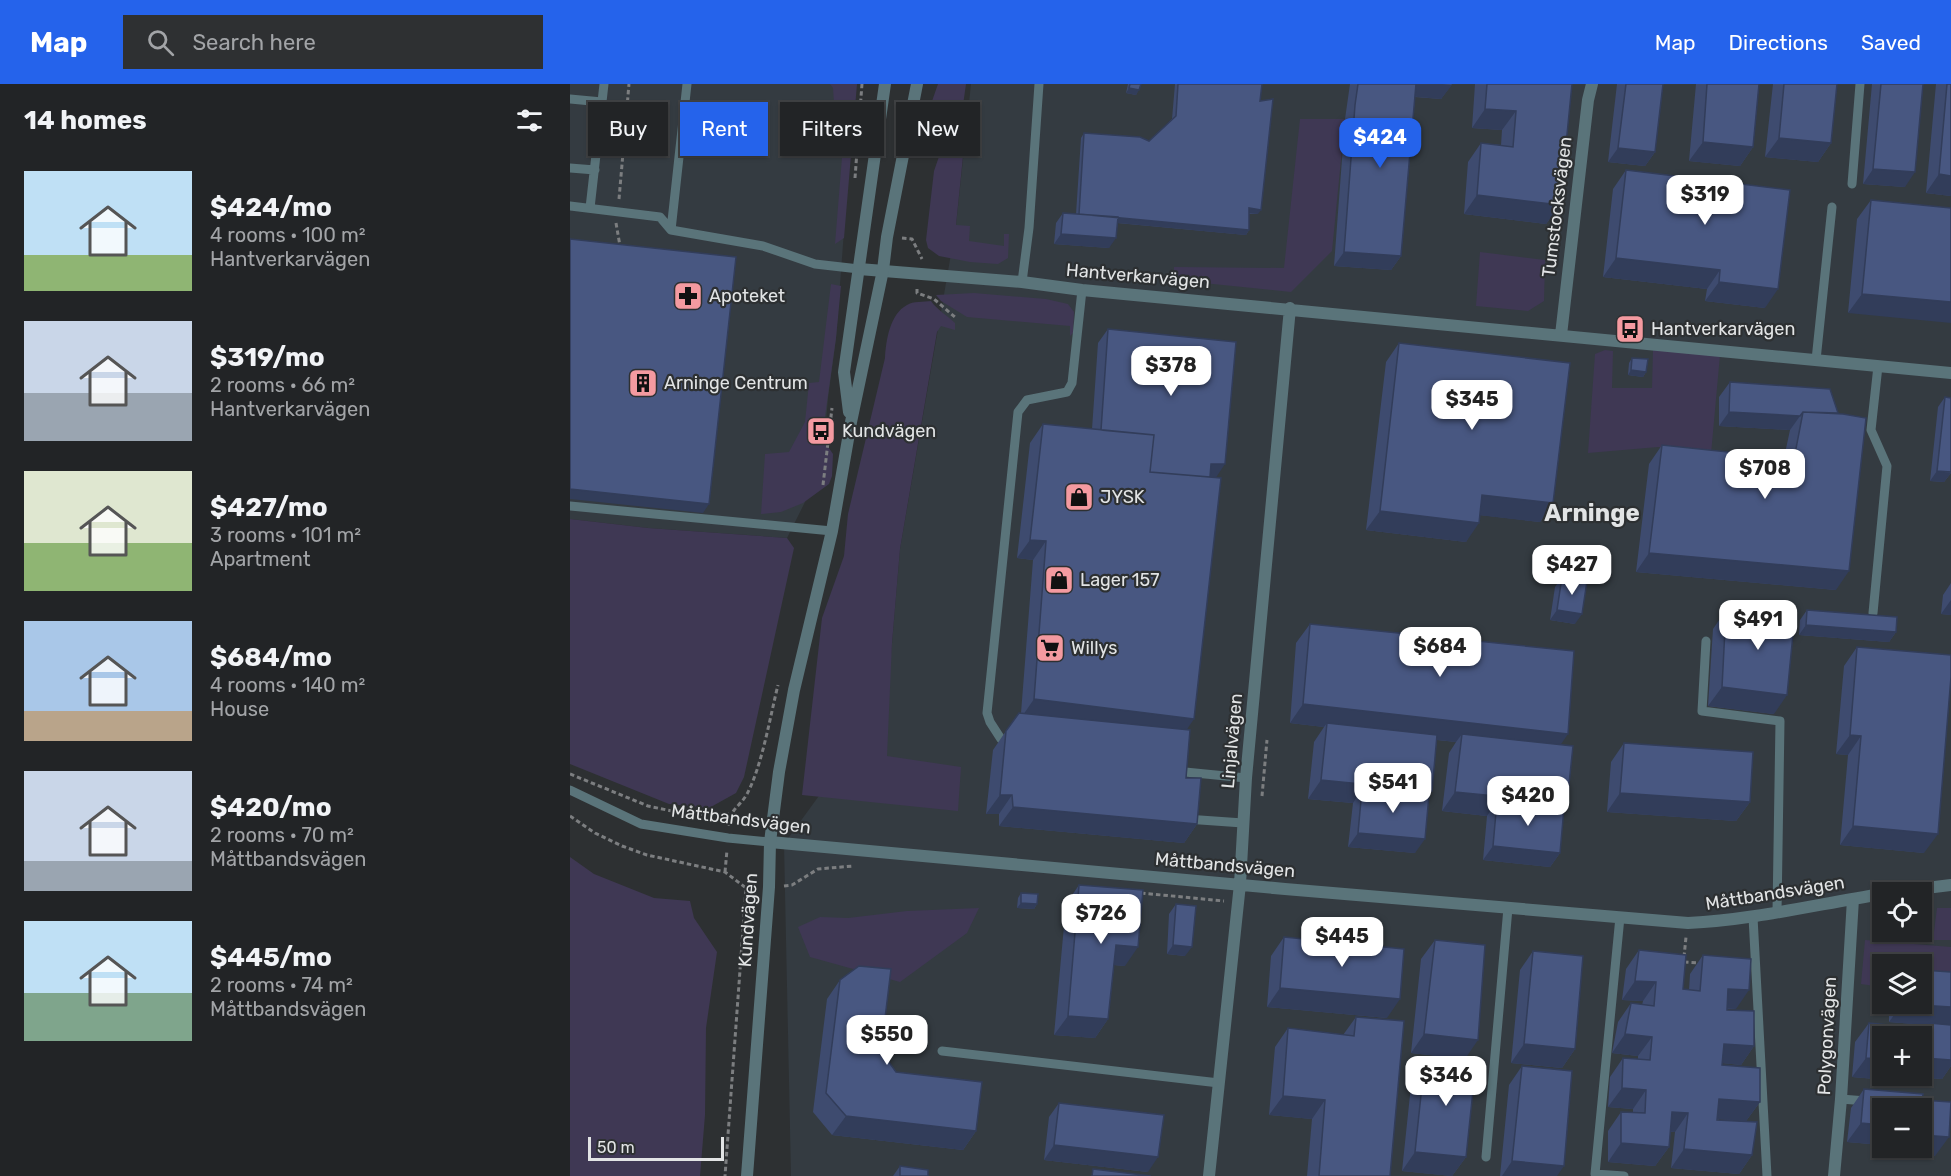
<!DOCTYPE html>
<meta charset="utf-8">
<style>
:root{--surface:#222426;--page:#2e3032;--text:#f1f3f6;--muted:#a2a4a7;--line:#3f4143;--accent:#2563eb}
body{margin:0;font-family:Rubik,sans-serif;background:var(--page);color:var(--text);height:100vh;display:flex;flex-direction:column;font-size:22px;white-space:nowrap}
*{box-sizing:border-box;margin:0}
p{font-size:20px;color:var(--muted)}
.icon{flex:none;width:33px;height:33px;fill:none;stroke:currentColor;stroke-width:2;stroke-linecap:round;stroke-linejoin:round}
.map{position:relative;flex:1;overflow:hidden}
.details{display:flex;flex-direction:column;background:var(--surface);width:570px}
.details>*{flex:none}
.banner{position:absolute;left:18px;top:18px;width:570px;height:54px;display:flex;gap:12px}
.buttons{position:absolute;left:1302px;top:798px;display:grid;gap:12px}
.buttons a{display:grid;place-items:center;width:60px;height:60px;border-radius:0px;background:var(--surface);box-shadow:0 2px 4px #0004,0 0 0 2px var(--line);font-size:30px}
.scale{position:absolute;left:18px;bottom:15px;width:136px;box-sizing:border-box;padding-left:6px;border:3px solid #e2e4e5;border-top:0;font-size:16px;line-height:21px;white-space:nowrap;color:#e2e4e5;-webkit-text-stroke:4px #2d3032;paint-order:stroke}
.price{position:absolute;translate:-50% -51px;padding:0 14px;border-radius:12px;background:#fff;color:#222;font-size:20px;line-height:39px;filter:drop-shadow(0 2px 3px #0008)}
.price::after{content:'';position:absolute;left:50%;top:36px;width:18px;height:14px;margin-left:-9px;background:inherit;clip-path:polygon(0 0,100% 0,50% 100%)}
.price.selected{background:var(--accent);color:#fff}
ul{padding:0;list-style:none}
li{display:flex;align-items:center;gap:18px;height:150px;padding:0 24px}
li span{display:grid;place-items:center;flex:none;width:168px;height:120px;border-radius:0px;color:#555}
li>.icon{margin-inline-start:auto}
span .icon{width:72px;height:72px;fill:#fffc;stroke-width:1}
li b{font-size:26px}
h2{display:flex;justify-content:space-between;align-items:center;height:72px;padding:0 24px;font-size:26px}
.chip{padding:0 21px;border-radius:0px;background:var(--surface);box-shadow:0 2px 4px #0004,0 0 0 2px var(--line);font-size:21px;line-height:54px}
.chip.selected{background:var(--accent);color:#fff}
header{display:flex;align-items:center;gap:36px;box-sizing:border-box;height:84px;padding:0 30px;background:var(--accent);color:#fff}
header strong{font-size:28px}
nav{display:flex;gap:33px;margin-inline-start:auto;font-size:21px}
.search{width:420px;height:54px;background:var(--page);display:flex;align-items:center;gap:15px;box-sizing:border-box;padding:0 21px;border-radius:0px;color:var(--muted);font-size:22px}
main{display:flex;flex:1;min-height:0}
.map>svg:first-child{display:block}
.built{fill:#343b41;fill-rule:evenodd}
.green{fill:#3f3854}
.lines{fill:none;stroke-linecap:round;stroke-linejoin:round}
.path{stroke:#7c7e80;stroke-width:3;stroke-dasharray:4.5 3;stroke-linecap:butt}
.service{stroke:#5a747a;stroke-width:9}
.minor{stroke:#5a747a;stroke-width:12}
.tertiary{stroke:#5a747a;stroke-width:12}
.wall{fill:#3e4b6f}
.shaded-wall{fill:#323d5a}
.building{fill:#485781;stroke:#323d5a;stroke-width:1.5}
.labels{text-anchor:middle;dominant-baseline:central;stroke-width:4.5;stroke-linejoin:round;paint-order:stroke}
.street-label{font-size:18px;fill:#e2e4e5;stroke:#2d3032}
.poi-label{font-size:18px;fill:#e2e4e5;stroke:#2d3032;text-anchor:start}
.district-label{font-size:24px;font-weight:bold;fill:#e2e4e5;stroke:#2d3032}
</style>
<header>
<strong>Map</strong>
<div class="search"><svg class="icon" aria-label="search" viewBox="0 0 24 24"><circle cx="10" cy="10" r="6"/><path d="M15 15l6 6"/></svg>Search here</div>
<nav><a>Map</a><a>Directions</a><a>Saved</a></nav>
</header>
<main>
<section class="details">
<h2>14 homes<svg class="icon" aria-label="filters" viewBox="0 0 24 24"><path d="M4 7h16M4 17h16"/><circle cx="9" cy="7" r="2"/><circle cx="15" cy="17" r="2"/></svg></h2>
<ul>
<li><span style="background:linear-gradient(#bfe0f5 70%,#8fb573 0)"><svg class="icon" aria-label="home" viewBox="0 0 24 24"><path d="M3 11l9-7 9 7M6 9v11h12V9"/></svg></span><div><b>$424/mo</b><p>4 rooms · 100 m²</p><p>Hantverkarvägen</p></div></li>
<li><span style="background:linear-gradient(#c9d6e8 60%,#9aa5b1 0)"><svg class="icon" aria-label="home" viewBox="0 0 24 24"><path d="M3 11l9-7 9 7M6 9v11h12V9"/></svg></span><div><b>$319/mo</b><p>2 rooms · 66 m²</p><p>Hantverkarvägen</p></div></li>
<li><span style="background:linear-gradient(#dfe7d0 60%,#8fb573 0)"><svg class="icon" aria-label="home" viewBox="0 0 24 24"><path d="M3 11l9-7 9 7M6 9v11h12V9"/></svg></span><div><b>$427/mo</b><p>3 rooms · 101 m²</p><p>Apartment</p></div></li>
<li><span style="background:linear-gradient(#a9c7e8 75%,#b9a48a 0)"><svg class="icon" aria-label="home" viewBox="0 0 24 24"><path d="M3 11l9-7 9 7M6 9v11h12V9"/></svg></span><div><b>$684/mo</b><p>4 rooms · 140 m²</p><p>House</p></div></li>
<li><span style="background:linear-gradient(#c9d6e8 75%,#9aa5b1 0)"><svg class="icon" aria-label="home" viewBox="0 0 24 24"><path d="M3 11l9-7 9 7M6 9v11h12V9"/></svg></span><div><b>$420/mo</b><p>2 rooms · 70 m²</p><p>Måttbandsvägen</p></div></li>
<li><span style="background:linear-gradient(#bfe0f5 60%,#7fa58c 0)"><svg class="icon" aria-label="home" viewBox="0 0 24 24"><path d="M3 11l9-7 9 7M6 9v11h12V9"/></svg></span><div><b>$445/mo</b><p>2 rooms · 74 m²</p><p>Måttbandsvägen</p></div></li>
</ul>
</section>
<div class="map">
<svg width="1381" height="1092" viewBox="0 0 1381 1092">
<rect width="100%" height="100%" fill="#2d3032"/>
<path class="built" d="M0,0H285L266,254L258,314L252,384L217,454L78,444L0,435Z
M401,0H1381V1092H221L214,760L317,618L330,465L386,141ZM1312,808H1352V848H1312ZM1312,880H1352V920H1312ZM1312,952H1352V992H1312ZM1312,1024H1352V1064H1312Z"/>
<path class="green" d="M260,0H287L274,154L265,160L276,24L264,19L263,4Z
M368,0H396L391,35H372L364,31L361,20Z
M730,35H775L762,167L721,208L604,196V183L714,184Z
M396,43L386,141L400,142L399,157L434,162V150H439L438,174L428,180L400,178L369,172L358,164L356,156L364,87L373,61L372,45Z
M910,168L975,176L974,217L958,227L906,222Z
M261,200L271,202L266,254L252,354L263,370L262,392L259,400L233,419L211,428L191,430L195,370L219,368L235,338L239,299L249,298Z
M404,209L476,215L498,220L504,228L503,249L500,252V242L397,233L371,217L366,211Z
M361,217C367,226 377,231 385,239V246L371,242L367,248L330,465L322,559L317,672L391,683L388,727L232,711L252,534L274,472L278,430L315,274C316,256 320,230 337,221C343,217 354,218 361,217Z
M1035,266L1043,267L1042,304H1082L1083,266L1150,271L1141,370L1088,363L1018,369L1025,270Z
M0,435L78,444L217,454L224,464L174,693L166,709L139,724L99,720L0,680Z
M0,773L24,790L84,814L120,817L124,834L147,868L136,944L135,1031L130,1092H0Z
M409,824L397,849L330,898L240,873L228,843L250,833L278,834L337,827Z
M1367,824H1381V856H1363Z
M1295,856L1381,863V907L1352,906V880H1312V903L1291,900Z"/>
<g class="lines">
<path class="path" d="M285,94L292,0
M49,115L59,0
M46,139L50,162
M332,154L342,155L352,175
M347,205V209L364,215L386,234
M253,401L262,324
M0,690L78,722L116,730H159
M692,712L697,656
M0,732L25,749L52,762L77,771L155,788L176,804L155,1092
M159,742C160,724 169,724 177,710C192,682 200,633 208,601
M155,788L157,766
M214,802L222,801L248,785L284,782
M571,809L654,817
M1114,873L1116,853
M1114,878L1131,879"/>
<path class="service" d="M0,15L32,18
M0,84L25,86
M1282,100L1290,0
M0,122L90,133L101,146L193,162L245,180L289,185
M20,124L34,0
M101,146L117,0
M452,198L459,144L469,0
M1246,276L1262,123
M0,422L262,447
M1303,529L1317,382L1301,346L1308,282
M1136,557L1132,627L1210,637L1207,828
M431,655L420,638L417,629L448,328L457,316L497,308L502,299L512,206
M605,687L676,694
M0,706L71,740L158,754L200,758
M616,735L673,739
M1050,833L1025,1090L1054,1092
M1183,833L1197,1092
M372,967L649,999
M1271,1015L1296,1017
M916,1073L938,824"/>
<path class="minor" d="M289,185L452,198L512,206L1381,289
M991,251L1018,16L1022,0
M200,758L715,805L1118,839C1183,836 1248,820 1312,810
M1324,808L1381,801
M639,1092L670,800L676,694L720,224
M1264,1092L1271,1015L1283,815"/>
<path class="tertiary" d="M279,328L274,288L315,0
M177,1092L199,803L200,758L209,688L224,606L262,447L281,338L313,186L317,153L347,0"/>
</g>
<path class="wall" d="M558,0H571L566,11L556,9Z
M605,0H692L690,17L688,130H679V146L676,151L547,139L539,164L484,160L486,139L493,129L506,130L511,54L514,49L579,57L602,35Z
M780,0H882L871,15L845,13L831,172L821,186L764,182L775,35Z
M905,0H1002L990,121L976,140L894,130L898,78L911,59L931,61L932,46L902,44Z
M1047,0H1093L1085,68L1075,82L1038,78Z
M1126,0H1189L1183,63L1170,82L1119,77Z
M1203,0H1267L1261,59L1248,78L1195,73Z
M1302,0H1353L1335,103L1293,100Z
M1366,0H1381V112L1356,109Z
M1056,86L1195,224L1135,217L1137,205L1033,193L1043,105Z
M1301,116L1381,124L1278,229L1287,135Z
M538,245L645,394L617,646L616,694L627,740L614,759L429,742V730H416L423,666L436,647L451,629L463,476L447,474L460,359L473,340L522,345L528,259Z
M829,259L983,419L970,438L910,431L896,458L796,446L816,278Z
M1062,274L1076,288L1073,293L1058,291L1059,279Z
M1160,298L1260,305L1266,506L1066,488L1079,380L1092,361L1214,374L1220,346L1149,342V313Z
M1375,313L1381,389L1374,398L1360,397L1368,323Z
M992,493L1005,540L980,536L985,503Z
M1381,499V531L1371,530L1373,511Z
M1156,526L1204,630L1138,622L1143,545Z
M1237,526L1326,548L1319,558L1229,551L1230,536Z
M740,540L991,661L994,724L990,769L980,783L913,776L917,732L872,727L879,669L886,658L867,656L859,711L845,769L778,763L783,719L738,715L744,658L754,643L720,639L726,559Z
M1287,563L1354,769L1270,761L1278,671L1266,670L1274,582Z
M1054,659L1180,718L1166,737L1037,728L1041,678Z
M509,801L555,882L544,881L538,935L525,954L484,951L496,820Z
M451,809L467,820L464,825L447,824L448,814Z
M606,820L615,872L597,870L599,830Z
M714,853L817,934L697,923L701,872Z
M865,856L895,975L841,969L851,875Z
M1069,866L1113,905L1119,906L1120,890L1133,871L1166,925H1157V926L1184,962L1171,981L1152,979V981L1190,1018L1176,1037L1148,1035L1182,1071L1169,1090L1101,1084L1105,1048H1100L1099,1063L1085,1082L1038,1078V1047L1051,1028L1063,1029V1025L1038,1023L1040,993L1053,974L1068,975V972L1042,969L1048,938L1061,919L1072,921L1073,917L1052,916L1056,885Z
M963,867L1005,965L992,984L941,979L950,886Z
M1381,888V982L1372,995L1345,993L1341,998L1282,993L1285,958L1299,939L1355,944L1357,941L1319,938V932H1314L1315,920H1352Z
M270,896L311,967L326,988L406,1047L393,1066L262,1051L243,1028L257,915Z
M786,933L820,1092H737L742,1035L699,1031L705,963L718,944L773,951Z
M855,973L896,1073L882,1092L832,1087L842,992Z
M952,982L987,1092H930L939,1001Z
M1294,1005L1352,1016L1365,1072L1336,1070V1064H1352V1024H1312V1061L1277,1058L1281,1024Z
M489,1019L578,1088L474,1076L479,1033Z
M330,1082L358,1092H323Z"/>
<path class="shaded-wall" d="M845,0H872L882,1L871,15L837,12Z
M559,4L569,6L566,11L556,9Z
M915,25L946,27L932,46L902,44Z
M1209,54L1261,59L1248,78L1195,73Z
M1133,58L1183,63L1170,82L1119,77Z
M1048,64L1085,68L1075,82L1038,78Z
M1303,85L1345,88L1335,103L1293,100Z
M1369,90L1381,92V112L1356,109Z
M907,111L990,121L976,140L894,130Z
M679,124L691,126L688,130L675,129Z
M509,130L679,146L676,151L506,135Z
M491,150L546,154L539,164L484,160Z
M774,168L831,172L821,186L764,182Z
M1046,174L1150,186L1137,205L1033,193Z
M1149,198L1208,205L1195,224L1135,217Z
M1292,210L1381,218V239L1278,229Z
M1061,286L1076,288L1073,293L1058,291Z
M1159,328L1230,332L1220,346L1149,342Z
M641,380H655L645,395L631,394Z
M1367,387L1381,389L1374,398L1360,397Z
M0,405L139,420L133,429L0,415Z
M912,411L983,419L970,438L899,430Z
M810,427L909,439L896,458L796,446Z
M460,456L476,457L463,476L447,474Z
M1079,469L1279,487L1266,506L1066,488Z
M1381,516V531L1371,530Z
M987,526L1012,530L1005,540L980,536Z
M1236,541L1326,548L1319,558L1229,551Z
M1152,603L1217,611L1204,630L1138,622Z
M464,615L624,635L611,654L451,634Z
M733,620L998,650L985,669L892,650L886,658L757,643V639L754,643L720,639Z
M1280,651L1291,652L1278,671L1266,670Z
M751,696L862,707L848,726L792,705L783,719L738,715Z
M885,708L997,719L984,738L927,717L917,732L872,727Z
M1050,709L1180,718L1166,737L1037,728Z
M430,711H442L429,730H416Z
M443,723L627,740L614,759L429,742Z
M1283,742L1368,750L1354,769L1270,761Z
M788,749L855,755L845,769L778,763Z
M923,762L990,769L980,783L913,776Z
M451,819L467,820L464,825L447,824Z
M546,861L568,863L555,882L532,880Z
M603,861L622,863L615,872L597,870Z
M1065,897L1086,898L1073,917L1052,916Z
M710,904L830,915L817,934L697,923Z
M1158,905L1179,906L1166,925L1145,924Z
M1323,920H1328L1319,932H1314Z
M1332,920L1381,923V943L1359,939L1357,941L1319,938Z
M498,932L538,935L525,954L484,951Z
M854,950L908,956L895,975L841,969Z
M1055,950L1082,953L1068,972L1042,969Z
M954,960L1005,965L992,984L941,979Z
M1154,960L1184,962L1171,981L1141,978Z
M1296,974L1312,975V992H1352V979L1355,974L1381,976V982L1372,995L1345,993L1341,998L1282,993Z
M1052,1004L1076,1006L1063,1025L1038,1023Z
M713,1012L755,1016L742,1035L699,1031Z
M1149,1015L1190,1018L1176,1037L1136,1034Z
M1102,1028L1118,1029L1105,1048L1089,1047Z
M276,1032L406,1047L393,1066L262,1051Z
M1291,1039L1312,1041V1061L1277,1058Z
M1352,1051L1379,1053L1365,1072L1336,1070L1340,1064H1352Z
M1051,1059L1099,1063L1085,1082L1038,1078Z
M484,1061L588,1073L578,1088L474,1076Z
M1114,1065L1182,1071L1169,1090L1101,1084Z
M845,1068L896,1073L882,1092L832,1087Z
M942,1077L994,1082L987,1092H932Z"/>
<path class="building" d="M560,0H571L569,6L559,4Z
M608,0H692L690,17L703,15L691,126L679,124V146L509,130L514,49L570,53L579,57L606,32Z
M788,0H846L831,172L774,168L785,21Z
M917,0H1002L990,121L907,111L911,59L943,63L946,27L915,25Z
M1056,0H1093L1085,68L1048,64Z
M1137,0H1189L1183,63L1133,58Z
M1214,0H1267L1261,59L1209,54Z
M1311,0H1353L1345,88L1303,85Z
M1377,0H1381V92L1369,90Z
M1056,86L1220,106L1208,205L1149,198L1150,186L1046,174Z
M1301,116L1381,124V218L1292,210Z
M493,129L548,133L546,154L491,150Z
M0,155L166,173L139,420L0,405Z
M538,245L666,258L655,380H641L640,393L580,388L584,351L531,346Z
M829,259L1000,279L983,419L912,411L909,439L810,427Z
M1062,274L1078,275L1076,288L1061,286Z
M1160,298L1260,305L1268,329L1233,328L1230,332L1159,328Z
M1375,313L1381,314V388L1367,387Z
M1233,328L1273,330L1296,334L1279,487L1079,469L1092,361L1224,375Z
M473,340L584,351L580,388L651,394L624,635L464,615L476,457L460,456Z
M992,493L1017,497L1012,530L987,526Z
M1156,526L1225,530L1217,611L1152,603Z
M1237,526L1327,533L1326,548L1236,541Z
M740,540L1004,567L998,650L733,620Z
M1287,563L1381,571V593L1368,750L1283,742L1291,652L1280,651Z
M449,629L620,646L616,694H631L627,740L443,723L442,711H430L436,647Z
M757,639L867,651L862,707L751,696Z
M892,650L1003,662L997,719L885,708Z
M1054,659L1183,668L1180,718L1050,709Z
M792,705L859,711L855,755L788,749Z
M927,717L994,724L990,769L923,762Z
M509,801L573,806L568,863L546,861L538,935L498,932Z
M451,809L468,810L467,820L451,819Z
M606,820L626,822L622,863L603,861Z
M714,853L834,865L830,915L710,904Z
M865,856L915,861L908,956L854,950Z
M1069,866L1116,871L1113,905L1130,907L1133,871L1181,875L1179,906L1158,905L1157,926L1184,927V962L1154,960L1152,981L1190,984V1018L1149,1015L1147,1036L1187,1038L1182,1071L1114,1065L1118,1029L1102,1028L1099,1063L1051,1059V1028L1075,1029L1076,1006L1052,1004L1053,974L1080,976L1082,953L1055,950L1061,919L1084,922L1086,898L1065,897Z
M963,867L1013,872L1005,965L954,960Z
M289,882L321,885L311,967L326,988L412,998L406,1047L276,1032L256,1009L270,896Z
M1352,886L1381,888V923L1334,920H1352Z
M786,933L834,937L820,1092H749L755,1016L713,1012L718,944L784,952Z
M1299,939L1358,945L1359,939L1381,941V976L1355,974V979H1352V952H1312V975L1296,974Z
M855,973L906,978L896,1073L845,1068Z
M952,982L1002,987L994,1082L942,1077Z
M1294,1005L1353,1010L1352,1016L1381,1018L1379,1053L1352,1051V1024H1312V1041L1291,1039Z
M489,1019L594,1031L588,1073L484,1061Z
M330,1082L358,1086V1092H330Z
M523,1085L581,1092H522Z"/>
<defs>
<g id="pharmacy-square" transform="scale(1.5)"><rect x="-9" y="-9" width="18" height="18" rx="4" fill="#f49aa0" stroke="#2d3032"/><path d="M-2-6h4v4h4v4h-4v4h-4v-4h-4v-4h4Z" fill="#111"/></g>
<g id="bus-square" transform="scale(1.5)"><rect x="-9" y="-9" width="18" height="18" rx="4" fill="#f49aa0" stroke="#2d3032"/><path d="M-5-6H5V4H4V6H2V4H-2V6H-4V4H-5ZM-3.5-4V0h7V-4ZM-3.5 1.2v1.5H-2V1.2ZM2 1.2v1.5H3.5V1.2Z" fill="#111"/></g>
<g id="building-square" transform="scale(1.5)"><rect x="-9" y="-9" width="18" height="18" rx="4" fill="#f49aa0" stroke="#2d3032"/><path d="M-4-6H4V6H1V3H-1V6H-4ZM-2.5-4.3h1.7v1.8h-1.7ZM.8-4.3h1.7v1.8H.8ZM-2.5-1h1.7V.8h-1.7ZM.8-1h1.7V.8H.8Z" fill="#111"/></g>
<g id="shop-square" transform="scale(1.5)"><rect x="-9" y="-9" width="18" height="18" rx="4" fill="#f49aa0" stroke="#2d3032"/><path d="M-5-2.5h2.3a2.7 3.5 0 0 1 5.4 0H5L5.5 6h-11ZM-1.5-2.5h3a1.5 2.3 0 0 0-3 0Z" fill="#111"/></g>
<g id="supermarket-square" transform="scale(1.5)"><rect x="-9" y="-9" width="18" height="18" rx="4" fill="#f49aa0" stroke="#2d3032"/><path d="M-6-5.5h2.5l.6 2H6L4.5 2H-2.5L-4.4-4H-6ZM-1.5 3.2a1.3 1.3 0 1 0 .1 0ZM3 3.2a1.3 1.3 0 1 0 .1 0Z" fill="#111"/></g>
</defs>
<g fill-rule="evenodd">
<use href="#pharmacy-square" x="118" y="212"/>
<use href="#bus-square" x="1060" y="245"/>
<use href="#building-square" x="73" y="299"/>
<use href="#bus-square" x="251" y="347"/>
<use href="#shop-square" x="509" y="413"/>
<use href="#shop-square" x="489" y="496"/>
<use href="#supermarket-square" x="480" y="564"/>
</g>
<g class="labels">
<g class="street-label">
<text transform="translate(987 123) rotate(-83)">Tumstocksvägen</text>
<text transform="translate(568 192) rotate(5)">Hantverkarvägen</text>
<text transform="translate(662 657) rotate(-85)">Linjalvägen</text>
<text transform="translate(171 735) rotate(7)">Måttbandsvägen</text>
<text transform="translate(655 781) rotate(5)">Måttbandsvägen</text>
<text transform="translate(1205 809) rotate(-9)">Måttbandsvägen</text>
<text transform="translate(178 836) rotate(-86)">Kundvägen</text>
<text transform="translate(1257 952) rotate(-87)">Polygonvägen</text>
</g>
<g class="poi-label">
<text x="139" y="212">Apoteket</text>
<text x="1081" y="245">Hantverkarvägen</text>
<text x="94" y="299">Arninge Centrum</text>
<text x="272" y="347">Kundvägen</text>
<text x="530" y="413">JYSK</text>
<text x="510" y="496">Lager 157</text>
<text x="501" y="564">Willys</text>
</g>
<g class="district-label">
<text x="1022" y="429">Arninge</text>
</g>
</g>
</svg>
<div class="buttons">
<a><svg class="icon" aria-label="locate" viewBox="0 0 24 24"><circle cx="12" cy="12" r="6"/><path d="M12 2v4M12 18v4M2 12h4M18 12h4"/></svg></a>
<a><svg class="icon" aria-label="layers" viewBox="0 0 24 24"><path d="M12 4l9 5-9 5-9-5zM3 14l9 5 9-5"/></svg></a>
<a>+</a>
<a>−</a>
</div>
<div class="scale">50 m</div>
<b class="price selected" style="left:810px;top:85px">$424</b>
<b class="price" style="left:1135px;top:142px">$319</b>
<b class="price" style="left:601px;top:313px">$378</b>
<b class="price" style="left:902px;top:347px">$345</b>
<b class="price" style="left:1195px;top:416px">$708</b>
<b class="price" style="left:1002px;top:512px">$427</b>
<b class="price" style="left:1188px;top:567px">$491</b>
<b class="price" style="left:870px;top:594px">$684</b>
<b class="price" style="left:823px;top:730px">$541</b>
<b class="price" style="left:958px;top:743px">$420</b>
<b class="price" style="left:531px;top:861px">$726</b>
<b class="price" style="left:772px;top:884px">$445</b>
<b class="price" style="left:317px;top:982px">$550</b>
<b class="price" style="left:876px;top:1023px">$346</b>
<div class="banner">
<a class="chip">Buy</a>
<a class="chip selected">Rent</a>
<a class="chip">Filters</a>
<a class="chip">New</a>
</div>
</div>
</main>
